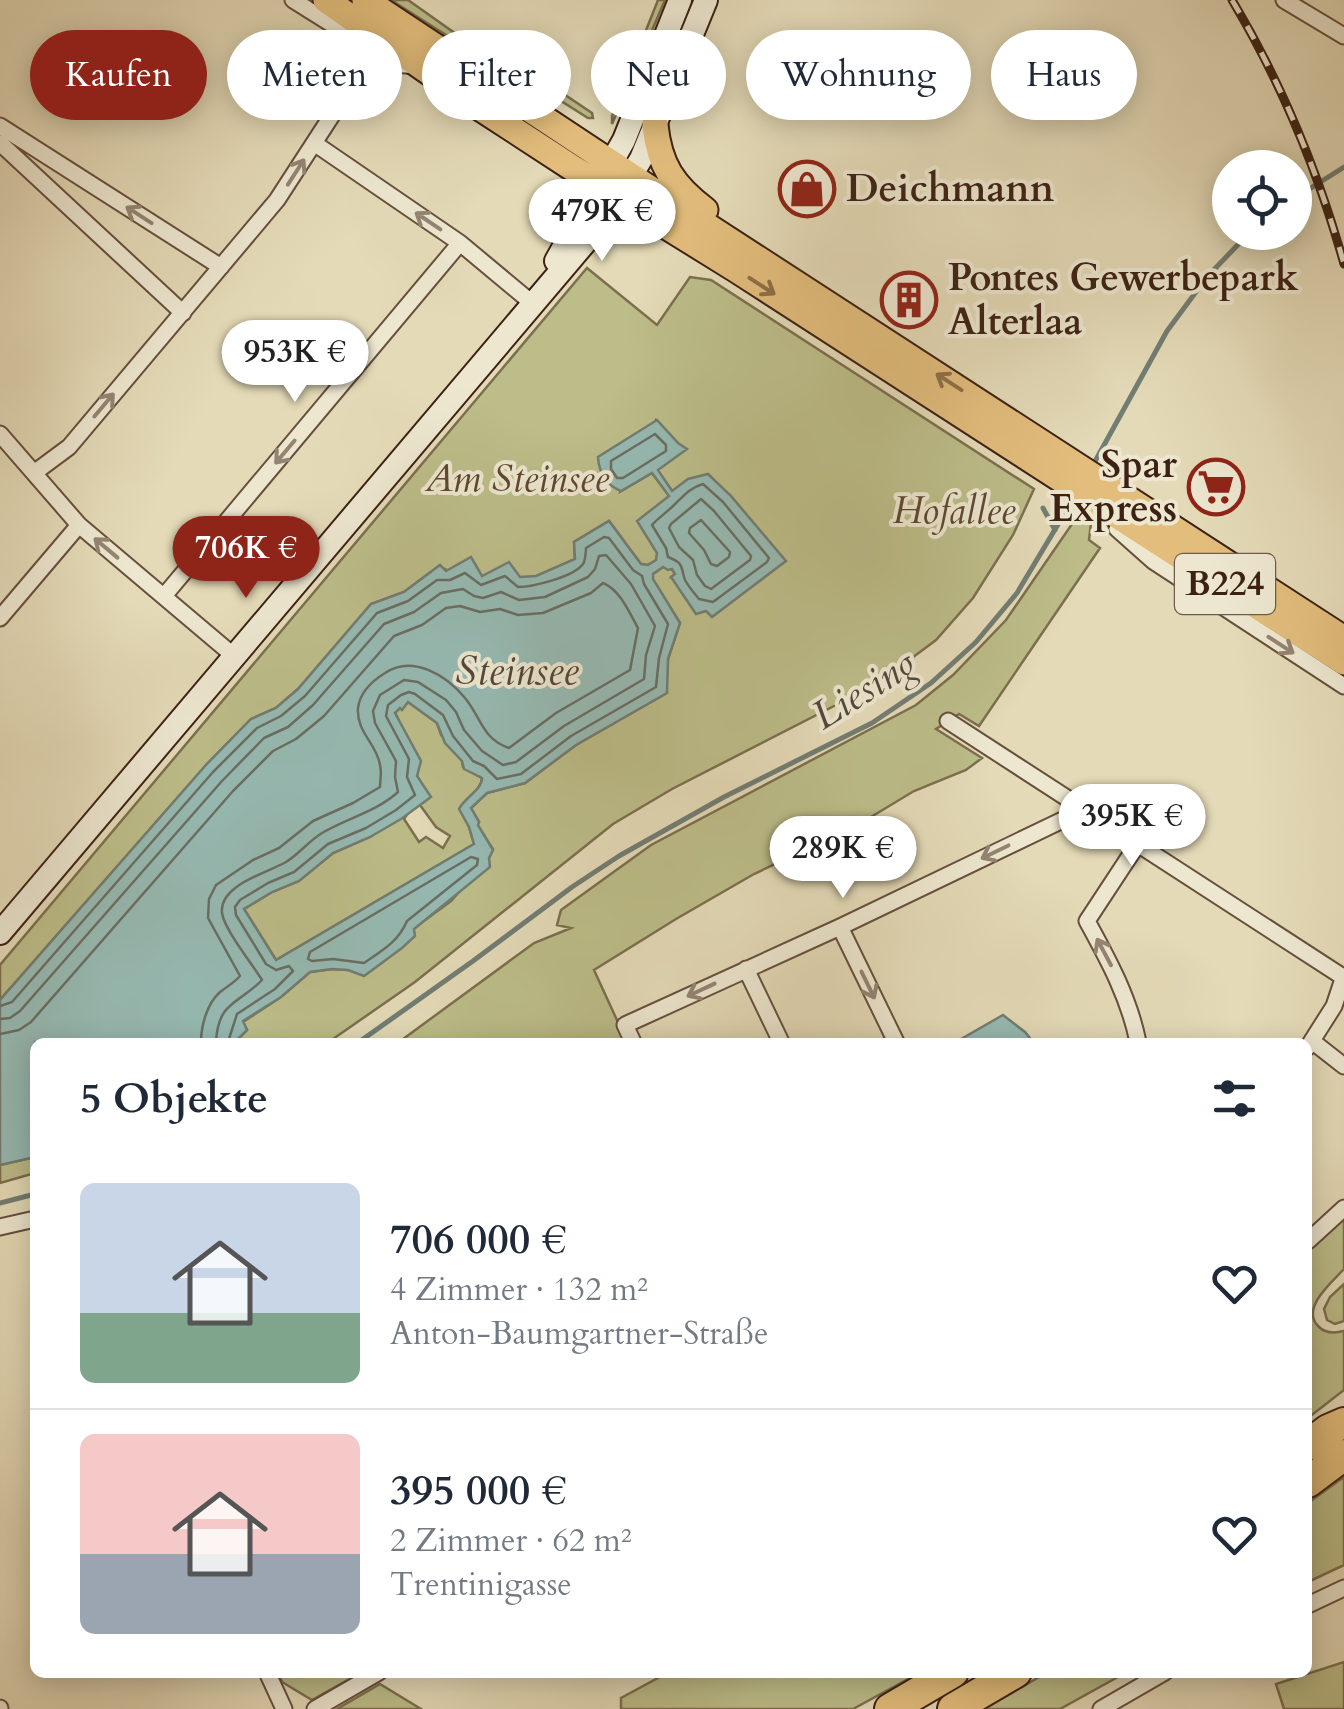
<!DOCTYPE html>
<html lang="de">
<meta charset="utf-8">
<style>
:root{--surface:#fff;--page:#f2f2f3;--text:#1f2937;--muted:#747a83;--line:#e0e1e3;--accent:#8f2418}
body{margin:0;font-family:Cardo,serif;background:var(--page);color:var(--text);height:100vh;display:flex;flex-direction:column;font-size:38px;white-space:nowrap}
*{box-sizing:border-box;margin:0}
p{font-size:32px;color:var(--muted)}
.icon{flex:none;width:55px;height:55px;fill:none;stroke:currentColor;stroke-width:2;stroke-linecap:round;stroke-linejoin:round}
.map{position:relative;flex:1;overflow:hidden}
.details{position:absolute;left:30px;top:1038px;width:1282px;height:640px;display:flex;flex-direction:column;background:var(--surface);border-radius:15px;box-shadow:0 5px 25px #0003}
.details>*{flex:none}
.hud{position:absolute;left:30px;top:30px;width:1285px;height:90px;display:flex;gap:20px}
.controls{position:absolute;left:1212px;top:150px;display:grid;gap:20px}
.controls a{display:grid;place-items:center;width:100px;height:100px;border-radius:50%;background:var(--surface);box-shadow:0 5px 25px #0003;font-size:50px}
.price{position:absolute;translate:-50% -85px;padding:0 22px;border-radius:35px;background:#fff;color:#222;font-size:32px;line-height:65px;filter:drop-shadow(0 2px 5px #0008)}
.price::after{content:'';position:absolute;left:50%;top:60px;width:30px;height:22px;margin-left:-15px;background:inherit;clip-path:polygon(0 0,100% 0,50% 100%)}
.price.active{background:var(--accent);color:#fff}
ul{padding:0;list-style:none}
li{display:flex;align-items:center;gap:30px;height:250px;padding:0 50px}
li+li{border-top:2px solid var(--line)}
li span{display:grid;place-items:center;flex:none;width:280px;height:200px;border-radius:15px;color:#555}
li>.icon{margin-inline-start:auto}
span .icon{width:120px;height:120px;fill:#fffc;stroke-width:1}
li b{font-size:42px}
h2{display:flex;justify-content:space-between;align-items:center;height:120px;padding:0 50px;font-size:42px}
.chip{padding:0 35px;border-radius:45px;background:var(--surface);box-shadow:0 5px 25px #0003;font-size:35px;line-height:90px}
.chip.active{background:var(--accent);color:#fff}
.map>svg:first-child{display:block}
.green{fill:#bcbd89;stroke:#7c6f4e;stroke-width:2.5}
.water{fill:#96bab3;stroke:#727d73;stroke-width:2.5;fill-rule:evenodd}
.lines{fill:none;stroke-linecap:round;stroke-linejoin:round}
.shore{stroke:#696e64;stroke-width:2.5}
.stream{stroke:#727d73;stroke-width:5}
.minor-casing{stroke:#664f3d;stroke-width:19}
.secondary-casing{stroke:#3c2114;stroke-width:26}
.primary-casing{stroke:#3c2114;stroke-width:29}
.motorway-casing{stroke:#3c2114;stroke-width:34}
.minor{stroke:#ede7d0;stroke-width:15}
.secondary{stroke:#ede7d0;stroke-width:22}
.primary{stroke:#e2bd7c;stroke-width:25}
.motorway{stroke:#e2bd7c;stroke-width:30}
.rail-casing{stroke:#3c2114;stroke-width:9}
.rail{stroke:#ede7d0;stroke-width:5;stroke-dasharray:15;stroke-linecap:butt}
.oneway{stroke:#948472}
.oneway2{stroke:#8f6f48}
.labels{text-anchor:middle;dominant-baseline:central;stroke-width:8;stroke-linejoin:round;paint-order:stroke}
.shield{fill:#ede7d0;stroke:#715c4c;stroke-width:2.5}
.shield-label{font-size:35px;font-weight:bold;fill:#3c2114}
.poi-label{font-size:38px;font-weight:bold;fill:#3c2114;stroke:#ede7d0;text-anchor:start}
.park-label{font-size:38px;font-style:italic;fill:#5c4831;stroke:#ede7d0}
.water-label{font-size:40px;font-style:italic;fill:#52473c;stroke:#ede7d0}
</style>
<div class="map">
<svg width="1344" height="1709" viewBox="0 0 1344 1709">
<rect width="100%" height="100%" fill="#e4dab7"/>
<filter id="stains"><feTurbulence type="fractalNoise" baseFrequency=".002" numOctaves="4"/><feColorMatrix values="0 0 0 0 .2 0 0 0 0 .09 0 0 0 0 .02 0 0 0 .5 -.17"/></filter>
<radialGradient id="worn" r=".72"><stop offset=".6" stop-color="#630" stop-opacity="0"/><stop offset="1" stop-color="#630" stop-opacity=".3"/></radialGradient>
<path class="green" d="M391,0H408L490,58V63Z
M658,0H665L612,124V116Z
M531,72L592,113L593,118H588L550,94L552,90L541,84L539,86L529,75Z
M587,268L657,325L690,277L711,280L1034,489L1013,535L973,598L936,640L877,684L672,789L613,824L415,982L333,1039L327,1042H235L247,1030L243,1022L281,997L310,972L332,969L348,970L413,929L451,901L489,858L493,849L477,825L479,822L471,808L487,793L525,783L576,745L666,693L668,659L680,623L652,579L653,574L663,567L671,568L675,574L672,577L785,561L730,495L673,492L657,470L678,443L656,420L621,491L652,473L670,497L656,560L648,565L641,564L609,521L574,542L575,559C563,564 550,572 537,576C518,581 454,577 439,566L404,592L371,604L298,689L276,708L251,719L206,765L0,1000V965Z
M1083,508L1092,515L1089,540L1100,548L979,726L959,714L936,729L982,758L966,770L914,791L856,826L754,874L676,919L594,970L627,1042H399L534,943L571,928L557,925L561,910L651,845L916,705L953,675L1006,620Z
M408,702L437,723L441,735L462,761L463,767L482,778C482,790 465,797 460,809L469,827L474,844L276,960L244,909L272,892L299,881L333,853L370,837L408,813L404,819L419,842L426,837L443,848L450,836L436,827L420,805L430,797L417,776L418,765L395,712Z
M35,1157V1173L0,1183V1165Z
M1344,1215V1269C1333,1281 1299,1309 1319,1327C1326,1334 1336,1333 1344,1331V1390L1308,1418V1248Z
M1344,1284V1321L1335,1324L1327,1320L1324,1309L1330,1297Z
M1344,1477V1565L1308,1582V1503Z
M1344,1662V1709H1284L1276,1684Z
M278,1673H360L312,1700L282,1682Z
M667,1673V1672L919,1673L853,1709H621V1698Z
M1046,1673V1672L1125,1673L1060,1709H984Z
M380,1684L421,1709H337Z"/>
<path class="water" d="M657,420L678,443L687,449L658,470L672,491L688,479L708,474L730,495L786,561L712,617L706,611L696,614L671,577L675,574L672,569L668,570L663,567L653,574V579L680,623L668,659L667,693L576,745L525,783L487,793L471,808L479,822L478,825L493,850L489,858L490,867L414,929L415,936L402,948L364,976L348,970L332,969L310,972L281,997L243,1021L247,1030L235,1042H35V1157L0,1165V1000L206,765L251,719L276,708L298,689L371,604L404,592L440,565L446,571L471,557L482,576L509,562L520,577L536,576L575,559L574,542L609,521L641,564L648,565L656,560L657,553L637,521L669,496L652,473L621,491C606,485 599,473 598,457ZM408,702L437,723L445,743L462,761L464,769L482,778C482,790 465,797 459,809L469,827L474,844L276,960L244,909L272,892L299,881L333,853L370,837L401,819L431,797L417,776L421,761L395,713L400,708L402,710Z
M1003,1015L1025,1032L1033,1042H956Z"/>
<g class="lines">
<path class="shore" d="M655,434L666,445V451L623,478H617L611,469V461Z
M703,484L723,502L769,558L767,562L713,602L699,599C695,594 688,586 685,580C680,566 685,564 668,557L666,548L652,525C658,518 666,513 673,506C683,497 689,488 703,484Z
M701,499L714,511L751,556L750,560L711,589L705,586L697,575L693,560L679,547L669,528L671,524Z
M701,520L730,552L729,557L717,566L711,564L704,550L689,533L690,528Z
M471,857L478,859L477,865L407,921C398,942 383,950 364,963L333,959L312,961L308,959L310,952Z
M0,1006L12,1002L213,772L257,728L281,716L305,696L377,613L408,601L437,580H450L465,573L481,585L505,576L518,587C532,587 574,577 583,564C585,562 586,551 586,548L604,537L609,538L633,570L642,576L644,584L668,624L659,658L656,687L571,736L521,774L497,779L484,766L473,761L453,736L443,715L415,694L409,692L401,695L388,705L386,716L409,759L407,777L415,795L396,810L366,828L328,844L294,872L268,883L240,900L235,907L236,915L266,964L276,970L289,966L293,971L275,989L237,1014L228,1042
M0,1019L10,1018L20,1011L222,781L264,738L288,727L313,705L384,624L414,612L441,593L463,589L474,596L483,598L501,592L519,600L545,597L588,577L595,569L599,556L606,555L631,584L655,626L646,655L644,679L564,726L516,762L503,765L482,751L464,730L456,712L446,700L418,682L404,680L380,695L373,711L375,723L396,761L395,777L398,792C376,812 347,818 322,833C309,841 299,854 286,862C267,873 219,885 222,913C224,929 253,965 262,980C239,1004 218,1001 216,1042
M0,1034L19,1030L31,1022L233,791L273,751L296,739L324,716L394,636L422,625L446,608L460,606L480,612L500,609L518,615L543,613L591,593L603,583C620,590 629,612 638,628L630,670L556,713L509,748C482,739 481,717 465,698C447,676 413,654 385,673C372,681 360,692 358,708C356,732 377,744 380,765C382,771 380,781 380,787L353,803L313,821L279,848L253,860L216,885L209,899L208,918L240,976C234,983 226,987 219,993C207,1004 201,1026 201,1042"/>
<path class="stream" d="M1295,198L1344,167
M1093,465L1167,331L1207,277L1250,232
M1043,508L1055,530
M359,1042L473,961L572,887L619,856L724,797L872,723L931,683L976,642L1017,593L1075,496
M0,1203L35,1194"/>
<g class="minor-casing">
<path id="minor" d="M293,0L395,64L416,66
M1284,0L1344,36
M0,126L221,267
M0,143L183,313
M314,143L460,243L532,303
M0,434L79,525L234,656
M34,473L69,447L277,200L373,52
M1121,521L1117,529L1153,561L1344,686
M164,596L460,243
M0,618L79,525
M948,721L1343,977
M1137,845L1087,921C1109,961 1129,998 1138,1042
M840,927L896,1042
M746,969L781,1042
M1312,1041L1344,1066
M633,1042L625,1025L840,927L1073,815L1082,808
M1308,1047L1334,1006L1344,976
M0,1227L35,1219
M1308,1241L1344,1208
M1308,1605L1344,1588
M267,1672L284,1709
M0,1708V1709
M315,1709L379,1672
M1101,1709L1165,1672"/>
</g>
<g class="secondary-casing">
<path id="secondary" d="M556,261L624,140L680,0
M0,933L605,219L641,159L706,0"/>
</g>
<g class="primary-casing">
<path id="primary" d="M326,0L482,109L574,169L737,270L1344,662
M365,0L661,196L1344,639
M655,125C659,165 673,186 705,210"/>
</g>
<g class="motorway-casing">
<path id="motorway" d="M1308,1445L1328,1430L1344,1423
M1308,1482L1344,1455
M890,1709L953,1672
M953,1709L1016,1672"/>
</g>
<use href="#minor" class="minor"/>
<use href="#secondary" class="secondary"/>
<use href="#primary" class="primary"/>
<use href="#motorway" class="motorway"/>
<g class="rail-casing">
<path id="rail" d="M1232,0C1281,82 1318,171 1344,264"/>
</g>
<use href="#rail" class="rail"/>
</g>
<defs><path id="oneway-shaft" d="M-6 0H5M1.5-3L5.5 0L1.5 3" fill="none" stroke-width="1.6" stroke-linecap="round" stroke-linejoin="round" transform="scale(2.5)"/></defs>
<g class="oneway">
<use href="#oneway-shaft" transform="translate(296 172) rotate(-57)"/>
<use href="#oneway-shaft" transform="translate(139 215) rotate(-147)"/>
<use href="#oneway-shaft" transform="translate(428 221) rotate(-146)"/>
<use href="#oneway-shaft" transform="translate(104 405) rotate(-50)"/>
<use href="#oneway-shaft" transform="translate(285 452) rotate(130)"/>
<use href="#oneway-shaft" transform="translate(106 548) rotate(-140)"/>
<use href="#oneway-shaft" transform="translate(1281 645) rotate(33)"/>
<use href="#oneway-shaft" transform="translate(995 852) rotate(154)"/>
<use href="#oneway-shaft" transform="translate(1104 952) rotate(-118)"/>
<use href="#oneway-shaft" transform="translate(868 985) rotate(64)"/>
<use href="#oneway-shaft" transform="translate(701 990) rotate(155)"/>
</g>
<g class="oneway2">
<use href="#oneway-shaft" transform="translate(762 286) rotate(33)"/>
<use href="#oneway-shaft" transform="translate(949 382) rotate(-147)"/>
</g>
<defs>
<g id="shop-ring" transform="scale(2.875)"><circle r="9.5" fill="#ede7d0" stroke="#8f2418" stroke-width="1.5"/><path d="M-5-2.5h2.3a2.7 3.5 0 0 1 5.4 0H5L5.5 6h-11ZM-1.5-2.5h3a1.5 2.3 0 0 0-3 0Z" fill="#8f2418"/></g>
<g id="building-ring" transform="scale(2.875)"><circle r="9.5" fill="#ede7d0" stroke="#8f2418" stroke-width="1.5"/><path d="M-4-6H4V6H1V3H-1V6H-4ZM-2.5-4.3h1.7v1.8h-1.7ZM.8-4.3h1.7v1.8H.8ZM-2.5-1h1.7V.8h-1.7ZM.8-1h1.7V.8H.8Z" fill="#8f2418"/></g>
<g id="supermarket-ring" transform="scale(2.875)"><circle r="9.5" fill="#ede7d0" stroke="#8f2418" stroke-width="1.5"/><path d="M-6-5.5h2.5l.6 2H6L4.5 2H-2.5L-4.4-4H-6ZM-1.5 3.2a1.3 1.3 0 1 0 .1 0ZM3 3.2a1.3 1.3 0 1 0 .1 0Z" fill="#8f2418"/></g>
</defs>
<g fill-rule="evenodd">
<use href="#shop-ring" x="807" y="189"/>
<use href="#building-ring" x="909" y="300"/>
<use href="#supermarket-ring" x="1216" y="487"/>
</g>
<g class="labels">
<rect class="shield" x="1175" y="554" width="100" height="60" rx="8"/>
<g class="shield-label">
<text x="1225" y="584">B224</text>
</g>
<g class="poi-label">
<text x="846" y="189">Deichmann</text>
<text x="948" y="278">Pontes Gewerbepark<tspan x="948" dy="44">Alterlaa</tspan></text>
<text x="1177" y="465" text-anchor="end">Spar<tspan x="1177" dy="44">Express</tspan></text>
</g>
<g class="park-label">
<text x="517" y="479">Am Steinsee</text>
<text x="954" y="511">Hofallee</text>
</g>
<g class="water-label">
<text x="517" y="671">Steinsee</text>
<text transform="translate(864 690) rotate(-32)">Liesing</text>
</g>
</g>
<rect width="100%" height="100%" filter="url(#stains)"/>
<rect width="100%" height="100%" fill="url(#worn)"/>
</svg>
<div class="controls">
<a><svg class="icon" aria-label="locate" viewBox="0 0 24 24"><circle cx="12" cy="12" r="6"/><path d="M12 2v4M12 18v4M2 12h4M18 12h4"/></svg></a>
</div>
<b class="price" style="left:602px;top:264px">479K €</b>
<b class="price" style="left:295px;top:405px">953K €</b>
<b class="price active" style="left:246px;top:601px">706K €</b>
<b class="price" style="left:1132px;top:869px">395K €</b>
<b class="price" style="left:843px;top:901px">289K €</b>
<div class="hud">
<a class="chip active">Kaufen</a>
<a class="chip">Mieten</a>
<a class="chip">Filter</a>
<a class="chip">Neu</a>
<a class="chip">Wohnung</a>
<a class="chip">Haus</a>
</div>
<section class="details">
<h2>5 Objekte<svg class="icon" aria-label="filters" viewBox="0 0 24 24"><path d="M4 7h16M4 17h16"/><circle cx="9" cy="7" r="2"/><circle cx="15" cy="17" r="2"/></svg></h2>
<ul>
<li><span style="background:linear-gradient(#c9d6e8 65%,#7fa58c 0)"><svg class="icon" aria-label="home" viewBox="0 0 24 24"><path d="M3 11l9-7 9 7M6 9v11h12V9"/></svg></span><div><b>706 000 €</b><p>4 Zimmer · 132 m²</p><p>Anton-Baumgartner-Straße</p></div><svg class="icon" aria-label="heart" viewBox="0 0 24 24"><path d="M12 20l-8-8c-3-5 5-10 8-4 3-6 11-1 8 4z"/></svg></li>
<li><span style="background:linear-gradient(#f6c9c9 60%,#9aa5b1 0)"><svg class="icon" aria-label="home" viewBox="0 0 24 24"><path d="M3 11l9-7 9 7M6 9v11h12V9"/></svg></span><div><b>395 000 €</b><p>2 Zimmer · 62 m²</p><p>Trentinigasse</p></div><svg class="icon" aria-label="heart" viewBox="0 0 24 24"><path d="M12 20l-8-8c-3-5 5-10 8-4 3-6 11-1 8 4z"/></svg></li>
</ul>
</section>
</div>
